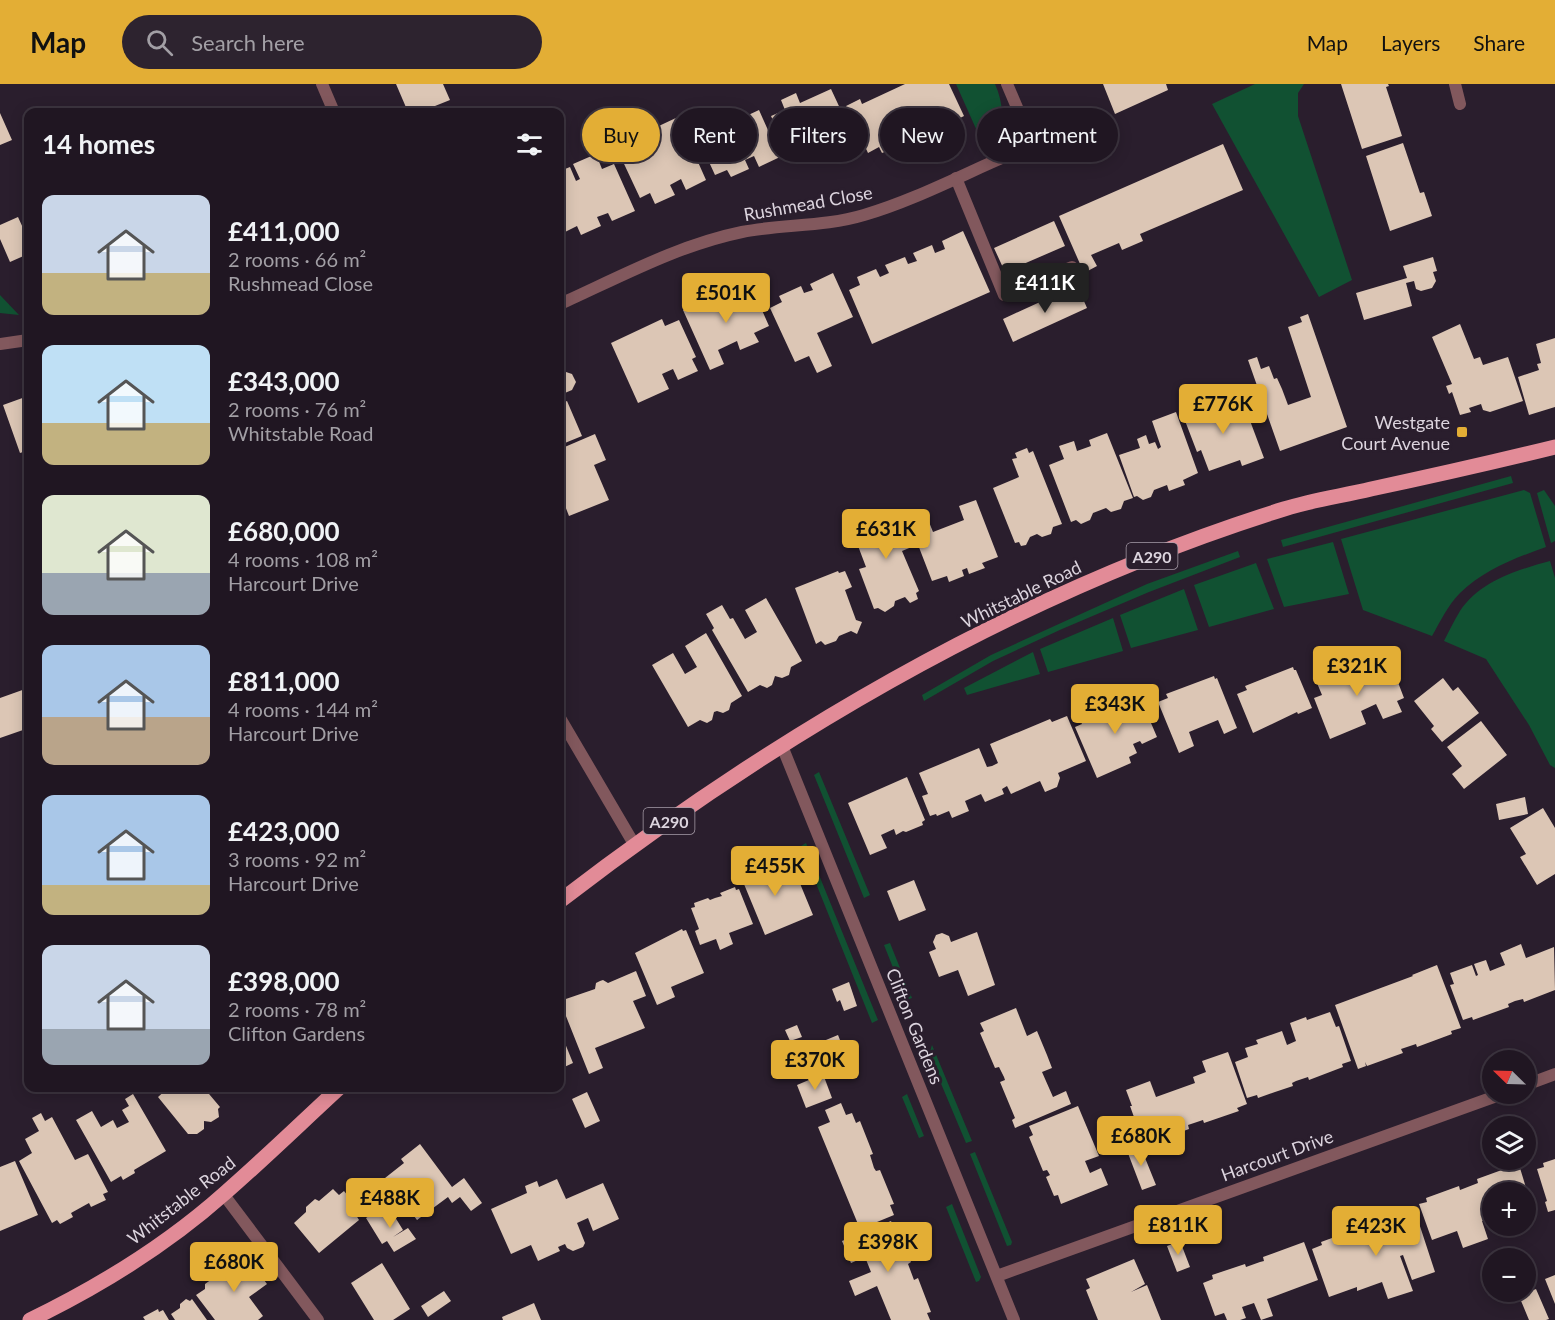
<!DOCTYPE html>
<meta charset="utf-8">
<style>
:root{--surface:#201622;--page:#2d232f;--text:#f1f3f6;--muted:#a29fa5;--line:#3d3540;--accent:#e3ae35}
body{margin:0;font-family:Lato,sans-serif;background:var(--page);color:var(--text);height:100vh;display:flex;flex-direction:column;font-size:22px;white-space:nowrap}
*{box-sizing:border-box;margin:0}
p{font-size:20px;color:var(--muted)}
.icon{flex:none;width:33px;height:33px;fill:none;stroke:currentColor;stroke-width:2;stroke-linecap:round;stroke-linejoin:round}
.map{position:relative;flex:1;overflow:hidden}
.panel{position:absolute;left:24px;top:24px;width:540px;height:984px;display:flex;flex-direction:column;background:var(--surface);border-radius:12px;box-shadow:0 3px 15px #0003,0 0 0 2px var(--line)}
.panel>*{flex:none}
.hud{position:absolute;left:582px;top:24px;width:570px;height:54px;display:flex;gap:12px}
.needle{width:39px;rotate:293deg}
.fabs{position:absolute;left:1482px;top:966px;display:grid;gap:12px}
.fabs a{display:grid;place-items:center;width:54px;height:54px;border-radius:50%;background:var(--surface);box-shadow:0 3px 15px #0003,0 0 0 2px var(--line);font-size:30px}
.price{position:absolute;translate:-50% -51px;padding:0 14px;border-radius:6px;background:var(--accent);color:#111;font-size:20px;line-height:39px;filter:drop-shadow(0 2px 3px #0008)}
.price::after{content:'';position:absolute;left:50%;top:36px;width:18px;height:14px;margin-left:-9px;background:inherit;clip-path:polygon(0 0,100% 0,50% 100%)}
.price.current{background:#222;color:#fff}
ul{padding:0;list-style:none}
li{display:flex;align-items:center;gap:18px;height:150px;padding:0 18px}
li span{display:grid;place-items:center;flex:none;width:168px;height:120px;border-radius:12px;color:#555}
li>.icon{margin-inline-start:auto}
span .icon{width:72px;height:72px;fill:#fffc;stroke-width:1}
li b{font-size:26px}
h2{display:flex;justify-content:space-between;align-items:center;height:72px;padding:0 18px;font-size:26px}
.chip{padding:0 21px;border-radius:27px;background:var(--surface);box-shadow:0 3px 15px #0003,0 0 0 2px var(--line);font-size:21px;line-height:54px}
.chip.current{background:var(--accent);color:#111}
header{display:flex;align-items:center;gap:36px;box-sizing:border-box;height:84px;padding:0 30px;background:var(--accent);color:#111}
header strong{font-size:28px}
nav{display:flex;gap:33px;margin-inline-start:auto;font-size:21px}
.search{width:420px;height:54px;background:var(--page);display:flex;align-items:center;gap:15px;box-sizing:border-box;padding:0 21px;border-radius:33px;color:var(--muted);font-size:22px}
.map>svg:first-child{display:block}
.green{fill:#115132}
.building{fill:#dcc6b5}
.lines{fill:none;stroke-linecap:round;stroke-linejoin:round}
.service{stroke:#82585d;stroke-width:12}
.minor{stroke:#82585d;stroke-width:12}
.primary{stroke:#e28b97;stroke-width:15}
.poi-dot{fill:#e3ae35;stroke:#2a1e2d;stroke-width:2}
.labels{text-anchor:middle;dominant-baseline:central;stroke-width:6;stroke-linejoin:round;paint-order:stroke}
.shield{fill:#2a1e2d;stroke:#a79da9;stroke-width:1.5}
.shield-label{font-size:16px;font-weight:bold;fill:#dcd4de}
.street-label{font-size:18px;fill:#dcd4de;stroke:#2a1e2d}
.poi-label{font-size:18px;fill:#dcd4de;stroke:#2a1e2d;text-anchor:end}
</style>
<header>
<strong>Map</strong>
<div class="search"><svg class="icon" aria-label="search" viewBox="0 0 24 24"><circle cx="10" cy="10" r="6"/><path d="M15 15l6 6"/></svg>Search here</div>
<nav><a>Map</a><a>Layers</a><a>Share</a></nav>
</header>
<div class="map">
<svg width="1555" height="1236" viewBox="0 0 1555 1236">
<rect width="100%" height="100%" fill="#2a1e2d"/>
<path class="green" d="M956,0H995C1006,25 1004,45 985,65Z
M1255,0H1304L1298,9V32L1352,196L1319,213L1212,20Z
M0,211L19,231L0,229Z
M1511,392L1513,399L1283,463L1281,456Z
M1524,406L1530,409L1546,463C1515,474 1484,486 1460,509C1448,521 1440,538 1432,552L1363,526L1341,455Z
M1544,406L1555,422V457L1551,459L1537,409Z
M1333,458L1349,510L1284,523L1267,475Z
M1238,467L1240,473L1149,508L1062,545L993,577L924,617L922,611L991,571L1061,539L1147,500Z
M1550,477L1555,494V684L1550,681L1529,641L1486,575L1444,557C1449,547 1454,537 1460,527C1480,497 1517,486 1550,477Z
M1256,479L1274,525L1209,543L1194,501Z
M1184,505L1198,546L1131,564L1120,531Z
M1113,534L1123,567L1048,588L1040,565Z
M1033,568L1040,590L967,611L964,604Z
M819,688L870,811L864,814L814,691Z
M806,759L878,936L872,939L801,762Z
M890,859L912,914L906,916L884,861Z
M932,961L972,1057L966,1059L929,971Z
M907,1010L924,1052L919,1054L902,1013Z
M975,1068L1012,1158L1011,1161L1007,1162L970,1070Z
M952,1120L981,1193L979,1197L976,1198L946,1123Z"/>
<path class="building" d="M396,0H443L450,16L420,28H408Z
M905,0H949L964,32L952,38L949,32L936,37L939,43L928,48L925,42L914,48L916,54L905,59L902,53L891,58L894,64L882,69L879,63L868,69L846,22L860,15L862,20Z
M1103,0H1166L1168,6L1115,30Z
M1341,0H1388L1389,2L1386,3L1402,52L1362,65Z
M831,5L852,50L831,60L827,52L818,57L822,65L804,74L800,65L788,70L771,32L785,26L781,16L796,9L800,19Z
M267,23L269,28H254Z
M717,23L723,26L729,40L759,26L780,73L759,83L754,72L745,76L749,85L731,93L727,86L715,91L698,54L713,47L707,33L710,25Z
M0,29L12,56L0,61Z
M678,33L706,96L686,106L681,95L670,101L675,111L655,120L650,109L640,114L618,67L634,59L629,47L643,41L646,48Z
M1403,59L1420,109L1424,108L1432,132L1390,147L1366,72Z
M1223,60L1243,106L1140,150L1143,157L1122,166L1119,159L1091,171L1097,182L1084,189L1059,132Z
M596,70L602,85L614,80L635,127L612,137L608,129L597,133L601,142L581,151L577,142L565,148L560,136V87L570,83L576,97L580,95L573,80Z
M28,132V147L23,134Z
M18,133L28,155V170L10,178L0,155V141Z
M1054,137L1065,162L1005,188L994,164Z
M963,147L990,208L872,260L849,206L860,201L857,193L876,185L880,193L889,189L885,181L905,173L908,180L917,177L913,169L932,161L935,169L945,165L942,157Z
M1433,173L1437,187L1433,188L1436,197L1432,204L1421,207L1416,205L1414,197L1406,199L1412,222L1364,236L1356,209L1407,194L1403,182Z
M833,189L853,233L817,249L832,282L817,289L809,272L795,278L770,224L782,218L779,212L801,202L804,209L813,206L810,200Z
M1077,201L1087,224L1013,258L1003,235Z
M736,203L739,210L752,204L769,242L754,249L759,258L740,266L737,257L718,266L724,280L710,286L683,226L706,216L709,223L719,218L716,213Z
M1308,230L1347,343L1280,367L1248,276L1257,273L1261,285L1269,282L1274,295L1277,294L1282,305L1288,321L1311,313L1288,243L1302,238L1300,233Z
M662,235L665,242L679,236L696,273L692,275L698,287L678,296L673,285L662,290L669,305L638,319L611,259Z
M1460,240L1474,275L1480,273L1483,281L1508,273L1523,317L1490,328L1483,326L1481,320L1469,324L1471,328L1460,331L1452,308L1449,310L1446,302L1452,300L1432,253Z
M1555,254V323L1529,331L1518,293L1539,286L1537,280L1541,279L1536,260Z
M566,288L572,290L576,298L572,306L560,311V290Z
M28,312V385L24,373L28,372L26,367L20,369L3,321Z
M1195,314L1202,334L1243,318L1264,374L1242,382L1240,376L1209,387L1201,366L1197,368L1179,321Z
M567,317L582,352L560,361V320Z
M1176,328L1198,389L1183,396L1185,401L1169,407L1167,401L1154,406L1151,413L1143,416L1137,412L1134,413L1119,371L1140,364L1137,355L1146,351L1149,360L1155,358L1158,365L1161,363L1152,337Z
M1107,349L1133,414L1124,417L1121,425L1111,428L1106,424L1093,429L1090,436L1081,440L1076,436L1071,438L1049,381L1064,375L1059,362L1074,357L1077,367L1091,362L1089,356Z
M595,350L606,376L594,381L609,416L569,432L560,409V396L563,394L560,385V365Z
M1027,364L1029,369L1033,367L1062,440L1053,443L1051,450L1042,453L1037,450L1030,453L1026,461L1021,462L1019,458L1015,459L993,404L1019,393L1012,375L1017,374L1015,369Z
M976,416L998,473L982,479L985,484L969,490L967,484L962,486L964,492L949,498L947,492L932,497L910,440L927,433L933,448L964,436L959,422Z
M883,426L886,432L900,427L914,462L902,467L919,507L916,509L918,515L910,519L905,513L895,517L894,522L885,528L878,524L874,525L859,485L866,483L852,446L868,438L867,432Z
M838,487L839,489L845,487L852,503L845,506L856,536L862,538L857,550L851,547L839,552L836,557L825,561L821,557L816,560L795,504Z
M766,514L802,577L791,583L789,591L782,594L775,592L772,601L767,604L760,601L748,608L712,546L714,544L706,530L722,521L730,535L733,534L745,555L757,548L745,526Z
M706,549L742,612L731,619L729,626L723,629L717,627L714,628L712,636L707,639L700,636L688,643L652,581L673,569L685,590L697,583L685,562Z
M1379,573L1387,591L1394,588L1404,614L1397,617L1402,628L1383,635L1376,620L1361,627L1366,640L1330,655L1314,614L1322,611L1317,599Z
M1293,583L1294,586H1296L1312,624L1298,630L1297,628L1253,649L1237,610L1247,606L1245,602Z
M1214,592L1215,595L1217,594L1237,644L1224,650L1218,636L1189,648L1194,662L1179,669L1158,618L1168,614L1166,610Z
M1443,594L1453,607L1458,603L1479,629L1442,658L1431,645L1434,642L1414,617Z
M28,604V655L25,653L23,646L0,654V614Z
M1139,611L1157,653L1142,660L1140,657L1133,660L1137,669L1129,673L1131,679L1097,694L1075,643L1082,640L1080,636Z
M1067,632L1086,677L1058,689L1060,694L1057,703L1045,708L1040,697L1011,710L1007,702L1002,705L1004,710L985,718L981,710L965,717L969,727L952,734L949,727L937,732L936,730L930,732L922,712L928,710L919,689L979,664L987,683L992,682L998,679L990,660L1050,635L1052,638Z
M1481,637L1507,671L1464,705L1452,690L1462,682L1447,663Z
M907,693L925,736L922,738L923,741L906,748L903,747L896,751L894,745L881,751L887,764L870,771L848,719Z
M1525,713L1528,730L1499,736L1496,720Z
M1543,724L1555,744V790L1537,801L1520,773L1526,770L1510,744Z
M754,778L759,780L763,778L766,786L773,789L780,785L782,790L794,785L813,831L765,851L739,788L745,786L746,782Z
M914,796L926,826L899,837L887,807Z
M735,803L736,806L739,805L753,840L729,849L733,860L720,866L716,855L700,861L695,847L699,845L691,824L695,823L694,819L708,814L710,816L715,814L722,812L720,809Z
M682,845L683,847L686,846L704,889L671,903L675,913L657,921L635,869Z
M977,848L995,901L968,912L958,886L939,893L929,868L936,865L933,858L936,851L942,849L949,852L951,858Z
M1521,860L1526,874L1554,863L1555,906L1524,918L1523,915L1515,917L1508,920L1509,923L1473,936L1472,933L1463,936L1450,901L1454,900L1450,889L1472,881L1476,892L1478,891L1474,880L1486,876L1490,887L1505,881L1500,869Z
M1437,881L1461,944L1451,947L1452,950L1417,963L1416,960L1401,965L1403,969L1367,982L1365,978L1366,982L1358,985L1335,921L1413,892L1412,891Z
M636,887L646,912L633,917L645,944L595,964L603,984L589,990L560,917L595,905L596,899L600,897L603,896L608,899Z
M849,898L857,922L844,927L840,916L837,918L832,905Z
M1016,924L1027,952L1037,947L1047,971L1052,984L1042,988L1053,1013L1066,1007L1071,1020L1015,1044L1012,1036L1015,1034L1000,998L1005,996L1004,993L999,983L995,984L980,949L984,947L980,939Z
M1330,928L1336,943L1339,942L1351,977L1342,980L1343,983L1309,996L1308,993L1296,997L1292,999L1293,1002L1275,1008L1258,1014L1257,1011L1247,1014L1235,978L1248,973L1245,964L1258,960L1256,956L1282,947L1287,961L1296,957L1290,939L1306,933L1307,936Z
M797,941L802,953L790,957L785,946Z
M560,947L573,979L560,985Z
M838,951L848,976L818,988L809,963Z
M1228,968L1247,1020L1237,1024L1239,1027L1204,1039L1203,1036L1188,1041L1189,1045L1154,1058L1153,1054L1143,1058L1130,1022H1132L1126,1006L1150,997L1156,1013L1195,999L1193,993L1206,988L1202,977Z
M823,990L832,1014L806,1024L797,1001Z
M168,1004H204L220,1023L218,1025L219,1033L211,1038L204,1037V1045L197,1050H188L158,1013Z
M587,1008L600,1037L585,1044L572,1015Z
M133,1010L166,1067L134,1086L135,1089L123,1096L121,1092L111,1098L76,1036L92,1027L101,1043L113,1036L117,1044L129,1038L122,1026L129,1022L125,1015Z
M841,1019L846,1031L852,1029L856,1039L860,1037L873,1070L870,1071L874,1084L876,1087L880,1086L894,1120L890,1121L894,1131L860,1145L818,1043L830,1038L825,1026Z
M1078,1022L1099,1072L1085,1077L1090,1089L1101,1084L1108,1101L1061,1120L1058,1111L1054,1112L1046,1093L1050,1091L1047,1086L1043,1087L1029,1053L1033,1051L1029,1042Z
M41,1029L45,1037L52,1033L75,1076L88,1070L108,1108L103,1110L106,1116L91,1123L89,1119L71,1129L73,1133L60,1140L57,1136L52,1139L19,1077L32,1069L25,1055L39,1047L32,1034Z
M1139,1059L1156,1101L1142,1106L1126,1064Z
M420,1060L452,1103L464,1094L482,1119L471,1127L460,1113L452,1119L448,1113L417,1136L385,1094L404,1079L401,1075Z
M1555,1075V1126L1548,1128L1545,1118L1547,1117L1537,1085L1544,1083L1543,1079Z
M15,1077L38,1131L0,1147V1083Z
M1510,1083L1511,1087L1520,1084L1534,1130L1526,1133V1108H1492V1133L1482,1137L1488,1155L1463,1164L1457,1147L1432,1156L1419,1120L1427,1118L1426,1114L1459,1102L1460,1106L1478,1099L1477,1095Z
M557,1095L566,1115L603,1099L619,1135L593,1147L588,1134L577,1139L585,1159L583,1163L573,1167L567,1164L565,1160L558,1163L560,1167L538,1177L531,1161L511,1170L491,1125L527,1109L525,1102L537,1097L539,1103Z
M333,1105L339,1111L344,1107L360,1127L356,1131L359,1136L319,1169L294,1139L306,1128V1123L315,1115L319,1117Z
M387,1120L403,1146L393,1153L408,1144L416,1155L394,1168L387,1157L382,1160L366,1134Z
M1414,1124L1435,1188L1412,1196L1403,1171L1400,1172L1413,1207L1388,1215L1382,1198L1357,1207V1203L1329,1213L1312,1165L1322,1161L1321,1158L1354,1146L1355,1149L1364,1146L1362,1142Z
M891,1137L895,1147L898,1145L911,1178L908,1180L914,1196L918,1194L931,1228L927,1229L930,1236H891L877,1202L855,1212L849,1197L871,1188L865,1173L851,1179L842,1157Z
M1180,1157L1190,1183L1177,1188L1167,1162Z
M1304,1158L1318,1196L1267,1215L1273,1232L1261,1236L1254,1219L1242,1223L1246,1234L1240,1236H1227L1224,1229L1215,1232L1203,1199L1213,1195L1212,1191L1245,1180L1246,1183L1260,1178L1264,1177L1263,1173Z
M247,1173L267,1200L249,1213L263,1232L258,1236H215L196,1211L205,1205V1200L212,1195L216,1196L227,1189V1184L235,1178L239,1179Z
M1134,1175L1145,1200L1131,1208L1147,1201L1161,1236H1098L1086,1206L1090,1204L1086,1195Z
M382,1179L410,1225L393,1236H374L351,1199Z
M1555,1191V1220L1545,1195Z
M1536,1205L1549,1235L1546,1236H1529L1519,1212Z
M444,1207L451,1217L428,1233L421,1222Z
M186,1215L190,1217L192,1215L207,1236H175L171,1230L180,1224V1220Z
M534,1219L541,1236H503L502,1233Z
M158,1225L159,1228L163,1226L169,1236H145L143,1233Z"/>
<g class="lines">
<path class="service" d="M956,94L1004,211L1072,183"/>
<path class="minor" d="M322,0L334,28
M1455,0L1460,20
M560,220C618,194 678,161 742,148C782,140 824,143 864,131C922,114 976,83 1033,61L1007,0
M0,260L28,256
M560,634L634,760
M782,662L1014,1236
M1526,1001L1555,990
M224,1111L318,1236
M997,1192L1502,1010"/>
<path class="primary" d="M560,817C777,650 1021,507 1284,425C1312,416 1342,412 1371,405C1432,392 1494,378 1555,363
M30,1236C98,1203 169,1159 225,1109C264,1075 301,1039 339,1004"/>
</g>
<rect class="poi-dot" x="1456" y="342" width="12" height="12" rx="3"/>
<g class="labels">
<g class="shield">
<rect x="1126.5" y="459" width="51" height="26" rx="4.5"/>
<rect x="643.5" y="724" width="51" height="26" rx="4.5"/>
</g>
<g class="shield-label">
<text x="1152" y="472">A290</text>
<text x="669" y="737">A290</text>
</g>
<g class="street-label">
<text transform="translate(808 119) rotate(-10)">Rushmead Close</text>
<text transform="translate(1021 510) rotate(-26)">Whitstable Road</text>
<text transform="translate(915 942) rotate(68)">Clifton Gardens</text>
<text transform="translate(1277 1071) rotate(-20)">Harcourt Drive</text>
<text transform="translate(181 1116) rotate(-38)">Whitstable Road</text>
</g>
<g class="poi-label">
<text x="1450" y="338">Westgate<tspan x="1450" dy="21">Court Avenue</tspan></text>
</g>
</g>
</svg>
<div class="fabs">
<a><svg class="needle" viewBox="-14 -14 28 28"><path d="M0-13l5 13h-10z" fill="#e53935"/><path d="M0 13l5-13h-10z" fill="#a29fa5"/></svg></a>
<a><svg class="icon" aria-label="layers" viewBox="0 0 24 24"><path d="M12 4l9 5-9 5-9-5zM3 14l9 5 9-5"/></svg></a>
<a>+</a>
<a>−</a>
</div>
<b class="price current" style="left:1045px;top:230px">£411K</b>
<b class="price" style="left:726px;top:240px">£501K</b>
<b class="price" style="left:1223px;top:351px">£776K</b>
<b class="price" style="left:886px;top:476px">£631K</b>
<b class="price" style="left:1357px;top:613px">£321K</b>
<b class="price" style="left:1115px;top:651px">£343K</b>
<b class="price" style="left:775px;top:813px">£455K</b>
<b class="price" style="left:815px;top:1007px">£370K</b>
<b class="price" style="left:1141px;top:1083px">£680K</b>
<b class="price" style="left:390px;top:1145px">£488K</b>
<b class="price" style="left:1178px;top:1172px">£811K</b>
<b class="price" style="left:1376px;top:1173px">£423K</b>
<b class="price" style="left:888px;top:1189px">£398K</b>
<b class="price" style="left:234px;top:1209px">£680K</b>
<div class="hud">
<a class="chip current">Buy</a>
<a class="chip">Rent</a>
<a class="chip">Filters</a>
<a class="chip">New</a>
<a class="chip">Apartment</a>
</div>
<section class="panel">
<h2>14 homes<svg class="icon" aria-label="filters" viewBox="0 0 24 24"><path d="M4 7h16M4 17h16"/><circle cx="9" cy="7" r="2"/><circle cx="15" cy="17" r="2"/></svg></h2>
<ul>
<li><span style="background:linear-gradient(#c9d6e8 65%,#c2b280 0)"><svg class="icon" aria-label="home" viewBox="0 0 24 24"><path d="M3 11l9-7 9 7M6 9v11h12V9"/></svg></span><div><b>£411,000</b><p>2 rooms · 66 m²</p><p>Rushmead Close</p></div></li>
<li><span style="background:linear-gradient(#bfe0f5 65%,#c2b280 0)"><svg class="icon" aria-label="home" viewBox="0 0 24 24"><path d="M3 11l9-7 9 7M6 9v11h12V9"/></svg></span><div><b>£343,000</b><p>2 rooms · 76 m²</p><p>Whitstable Road</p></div></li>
<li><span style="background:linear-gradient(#dfe7d0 65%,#9aa5b1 0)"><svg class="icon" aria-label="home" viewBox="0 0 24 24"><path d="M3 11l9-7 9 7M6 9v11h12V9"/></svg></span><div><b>£680,000</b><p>4 rooms · 108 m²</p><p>Harcourt Drive</p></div></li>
<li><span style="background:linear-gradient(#a9c7e8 60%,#b9a48a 0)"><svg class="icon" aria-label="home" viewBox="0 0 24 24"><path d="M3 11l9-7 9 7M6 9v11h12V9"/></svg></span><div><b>£811,000</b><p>4 rooms · 144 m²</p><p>Harcourt Drive</p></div></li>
<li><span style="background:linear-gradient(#a9c7e8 75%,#c2b280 0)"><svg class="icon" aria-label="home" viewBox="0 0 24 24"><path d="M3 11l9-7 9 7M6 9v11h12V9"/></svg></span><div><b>£423,000</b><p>3 rooms · 92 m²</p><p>Harcourt Drive</p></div></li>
<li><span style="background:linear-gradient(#c9d6e8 70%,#9aa5b1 0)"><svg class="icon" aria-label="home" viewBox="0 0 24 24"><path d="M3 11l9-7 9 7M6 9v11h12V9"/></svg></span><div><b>£398,000</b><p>2 rooms · 78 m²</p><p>Clifton Gardens</p></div></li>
</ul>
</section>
</div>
